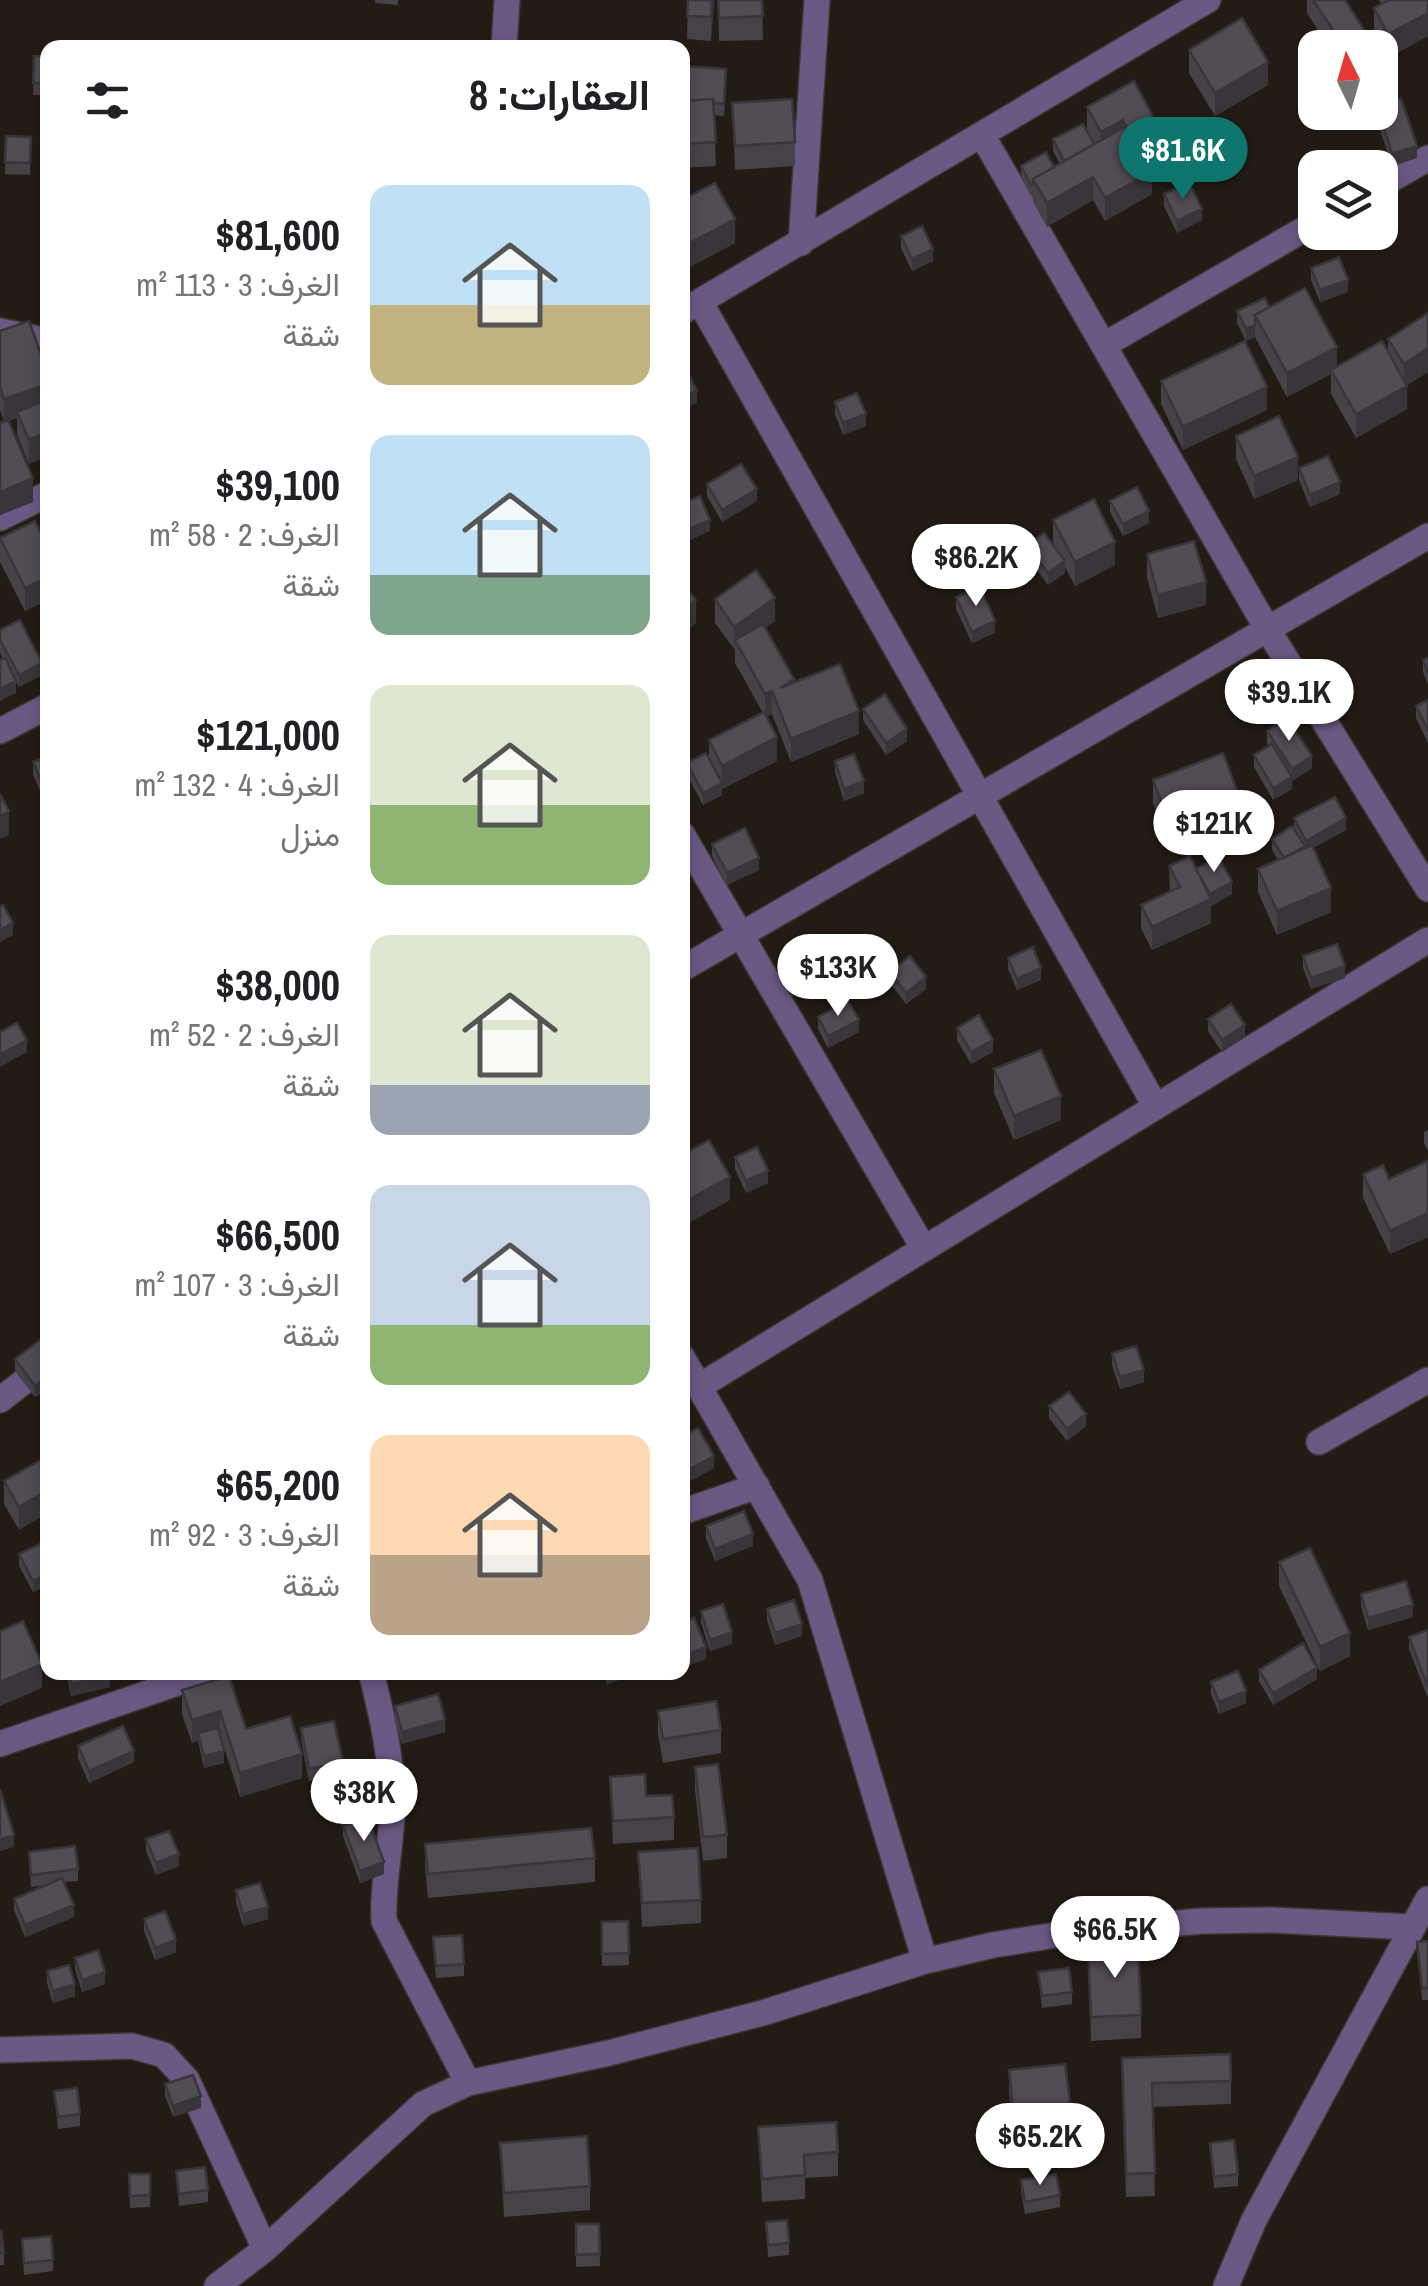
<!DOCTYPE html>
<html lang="ar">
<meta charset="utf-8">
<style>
:root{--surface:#fff;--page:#f6f6f6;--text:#202124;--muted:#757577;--accent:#0f766e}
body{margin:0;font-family:"Archivo Narrow",Vazirmatn,sans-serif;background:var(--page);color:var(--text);direction:rtl;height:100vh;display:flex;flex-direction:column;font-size:38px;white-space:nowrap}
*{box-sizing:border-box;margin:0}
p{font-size:32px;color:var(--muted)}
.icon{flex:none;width:55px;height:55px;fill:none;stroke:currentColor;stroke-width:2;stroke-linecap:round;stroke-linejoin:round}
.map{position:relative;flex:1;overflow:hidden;direction:ltr}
.sheet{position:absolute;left:40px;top:40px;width:650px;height:1640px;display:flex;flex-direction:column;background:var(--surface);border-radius:20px;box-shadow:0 5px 15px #0003;direction:rtl}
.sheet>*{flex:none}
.needle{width:65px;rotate:355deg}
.controls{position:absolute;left:1298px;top:30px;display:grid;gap:20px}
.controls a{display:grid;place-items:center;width:100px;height:100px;border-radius:20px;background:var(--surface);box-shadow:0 5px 15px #0003;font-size:50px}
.price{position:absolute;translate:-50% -85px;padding:0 22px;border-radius:35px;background:#fff;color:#222;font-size:32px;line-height:65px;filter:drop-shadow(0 2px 5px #0008)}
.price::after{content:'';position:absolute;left:50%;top:60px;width:30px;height:22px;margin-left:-15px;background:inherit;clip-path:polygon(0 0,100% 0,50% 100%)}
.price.current{background:var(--accent);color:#fff}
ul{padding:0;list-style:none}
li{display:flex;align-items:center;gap:30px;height:250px;padding:0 40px}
li span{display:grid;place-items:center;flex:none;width:280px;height:200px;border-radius:20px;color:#555}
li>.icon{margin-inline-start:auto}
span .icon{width:120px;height:120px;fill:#fffc;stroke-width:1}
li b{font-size:42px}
h2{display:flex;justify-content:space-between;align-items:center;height:120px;padding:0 40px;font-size:42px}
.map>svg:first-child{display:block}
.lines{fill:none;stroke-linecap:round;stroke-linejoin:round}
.minor-casing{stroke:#3e3731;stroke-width:28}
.tertiary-casing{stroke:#3e3731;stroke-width:28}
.minor{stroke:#6b5985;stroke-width:25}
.tertiary{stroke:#6b5985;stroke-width:25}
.wall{fill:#474148}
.shaded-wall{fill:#39353b}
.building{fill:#524c54;stroke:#39353b;stroke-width:2.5}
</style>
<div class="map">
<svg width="1428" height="2286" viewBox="0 0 1428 2286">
<rect width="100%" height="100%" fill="#231c15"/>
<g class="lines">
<g class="minor-casing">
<path id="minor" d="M504,48L507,0
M982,135L1268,630L1428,889
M1380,186L1428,158
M801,243L817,0
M700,302L1156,1107
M682,312L1208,0
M0,331L48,341
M1104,345L1315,223
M0,518L48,494
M0,731L48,706
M682,834L924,1249
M682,1357L810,1580L925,1961
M700,1386L1428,940
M1319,1442L1428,1380
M682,1512L757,1486
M371,1672C383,1719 393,1764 392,1812C391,1849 382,1885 384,1921L468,2083
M0,1744L209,1672
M0,2050L132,2046L164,2055L187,2080L265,2249
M217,2286L265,2249L423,2104L468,2083L609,2053L766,2012L925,1961L993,1945L1062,1934L1201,1921L1272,1920L1411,1927
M1226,2286L1254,2220L1428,1899"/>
</g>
<g class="tertiary-casing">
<path id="tertiary" d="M682,969L1428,536
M0,1400L48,1363"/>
</g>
<use href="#minor" class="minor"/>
<use href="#tertiary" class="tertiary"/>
</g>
<path class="wall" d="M375,0H398V5L375,3Z
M688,0H714L711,41L687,39Z
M718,0H762L763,40L719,41Z
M1307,0H1345L1372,48H1329L1307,13Z
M1379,0H1428V36L1388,58L1374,32V8L1381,4Z
M1189,50L1268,85L1215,116L1189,73Z
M34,56L48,57V95H33Z
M683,66L726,81L724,116L714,115L716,166L682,168Z
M1134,81L1157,147L1143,155L1152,194L1105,221L1093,200L1047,227L1033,202V196H1031L1021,178V166L1054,167L1060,164L1053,151V139L1087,130V107Z
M732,103L795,142V166L735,170Z
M1376,112H1380L1417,158L1392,166L1376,118Z
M6,136L31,137L30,175L5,174Z
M1164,194L1202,220L1177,233L1164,206Z
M682,200L735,243L686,269L682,262Z
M901,236L933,261L912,271L901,248Z
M1311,268L1348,292L1320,302L1311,280Z
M1269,307L1337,367L1388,352V339L1428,313V372L1407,385V409L1356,438L1331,394V374L1287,397L1255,337L1246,341L1237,323V311Z
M29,321V464L17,435V418L9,421L33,502L0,515V423L4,421L0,410V331Z
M1161,381L1267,410L1183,450L1161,404Z
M835,402L866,426L843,435L835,414Z
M1236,436L1298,480L1254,499L1236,459Z
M1299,468L1340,494L1310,507L1299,480Z
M707,484L757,501L722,522L707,496Z
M1110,501L1149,523L1123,536L1110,512Z
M1053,520L1115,565L1075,586L1065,567V573L1048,585L1027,557V545L1055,547L1053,543Z
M0,538L48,546V600L25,611L0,562Z
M1147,554L1206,605L1158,618L1147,577Z
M956,597L995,633L972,643L956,609Z
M715,599L775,621L765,628L794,682L859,734L791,762L772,714L767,717L777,761L722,789V788V795L703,805L687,775V763L709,760V740L763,713L735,663V650L715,623Z
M48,614V644L41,628V616Z
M0,630L42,675L19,687L16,682V693L0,652Z
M1428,658V684L1423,672V660Z
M1428,700V743L1416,718V706Z
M863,709L907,741L886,755L863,720Z
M1267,731L1312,768L1292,781V789L1273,800L1254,767V755L1268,746L1267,743Z
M48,756V807H47L33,774V762Z
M835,761L864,793L844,801L835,772Z
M1153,780L1247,840L1205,856L1199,839L1171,850L1153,803Z
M1294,818L1346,830L1313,848L1331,912L1277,935L1258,892V869L1278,860L1272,850V839L1294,828Z
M712,844L759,870L727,885L712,856Z
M1169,866L1196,869L1232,894L1211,906V923L1152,950L1141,928V905L1170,891Z
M1303,956L1345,978L1311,989L1303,968Z
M1008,958L1041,980L1017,990L1008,969Z
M890,972L926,989L906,1004L890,983Z
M818,1017L859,1032L828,1048L818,1029Z
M1208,1019L1245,1037L1222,1052L1208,1031Z
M957,1028L993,1052L971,1064L957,1040Z
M994,1069L1061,1120L1014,1140L994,1093Z
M1428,1130V1151L1424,1144V1132Z
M735,1157L768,1183L746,1193L735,1169Z
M1428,1161V1237L1390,1254L1363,1198V1174L1389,1179Z
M48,1339V1388L35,1397L15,1371V1359Z
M1112,1353L1144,1382L1120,1389L1112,1365Z
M1049,1406L1086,1426L1067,1441L1049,1418Z
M682,1437L714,1468L690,1481L684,1471V1484Z
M48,1456L19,1530L4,1504V1481Z
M706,1526L753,1546L715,1561L706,1538Z
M48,1540V1585L33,1592L19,1566V1554Z
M1279,1562L1350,1656L1320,1671L1279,1586Z
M1361,1594L1413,1617L1368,1630L1361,1606Z
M767,1609L802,1636L775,1645L767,1620Z
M701,1611L732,1644L710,1651L701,1623Z
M1428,1630V1696H1427L1409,1649V1637Z
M1259,1670L1317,1679L1273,1705L1259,1681Z
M66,1672H110V1687L71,1696Z
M1211,1682L1246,1703L1219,1714L1211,1694Z
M182,1690L246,1729L302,1778L240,1797L220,1735L224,1763L204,1768L198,1741L192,1743L182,1714Z
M395,1706L445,1732L402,1744L395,1718Z
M658,1711L721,1730V1753L663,1763L658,1734Z
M301,1728L343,1762V1774L309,1781L301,1740Z
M78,1746L134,1762L89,1783L78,1758Z
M695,1767L727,1835V1858L703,1861L695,1790Z
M610,1777L646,1796L674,1817V1840L613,1844Z
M343,1825L384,1874L360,1883L343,1836Z
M146,1839L179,1866L156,1875L146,1851Z
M425,1844L595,1858V1882L428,1898L425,1867Z
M29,1852L78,1869V1881L64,1882L74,1917L25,1937L14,1910V1899L47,1885L31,1887Z
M638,1852L701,1900V1923L642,1927Z
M236,1890L268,1919L243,1926L236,1902Z
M144,1919L176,1952L155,1960L144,1931Z
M628,1921L629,1965L602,1966V1922Z
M433,1937L464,1964V1976L436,1978Z
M1428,1941V2000H1422L1417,1942Z
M1088,1948L1141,2015V2038L1091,2041Z
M75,1958L105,1984L82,1992L75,1969Z
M47,1971L75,1996L53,2003L47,1983Z
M1038,1972L1072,1992V2004L1042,2008Z
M1122,2058L1231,2081V2104L1153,2107L1155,2196L1126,2197Z
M1009,2070L1071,2109V2132L1014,2140L1009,2094Z
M165,2084L201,2108L173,2117L165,2096Z
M54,2091L80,2114V2126L58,2129Z
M758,2127L838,2152V2176L805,2178V2199L762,2202Z
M500,2143L590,2186V2210L504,2217Z
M1210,2143L1238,2174V2186L1214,2188Z
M176,2171L208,2190V2202L179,2206Z
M129,2174H150V2207L130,2208Z
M1021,2180L1060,2195V2207L1025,2214L1021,2192Z
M766,2222L789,2243V2255L768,2257Z
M576,2224H599L600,2266L576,2267Z
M0,2232L4,2253V2265H0Z
M22,2239L53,2260V2271L24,2275Z"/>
<path class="shaded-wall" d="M712,0H714L711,41V17Z
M1428,13V36L1388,58V34Z
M1268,62V85L1215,116V93Z
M1340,112H1360L1340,120Z
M1123,120V143L1101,156V132Z
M1157,124V147L1133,161V138Z
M1417,146V158L1392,166V154Z
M1152,171V194L1105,221V198Z
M1093,177V200L1047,227V203Z
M1202,209V220L1177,233V221Z
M735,219V243L686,269V245Z
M933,249V261L912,271V259Z
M1348,280V292L1320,302V290Z
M1255,325V337L1246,341V329Z
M1337,347V371L1331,370V374L1287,397V373Z
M1428,348V372L1404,387V364Z
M48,384V407L17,412V418L4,422V399Z
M1407,386V409L1356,438V414Z
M1267,387V410L1183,450V427Z
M697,391V403L682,410V398Z
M866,414V426L843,435V423Z
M48,432V456L29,464V440Z
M1298,457V480L1254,499V476Z
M33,478V502L0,515V492Z
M1340,482V494L1310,507V495Z
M757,489V501L722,522V510Z
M1149,511V523L1123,536V524Z
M710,520V531L682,544V532Z
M1115,542V565L1075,586V562Z
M1065,561V573L1048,585V573Z
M48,577V600L25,611V588Z
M1206,582V605L1158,618V595Z
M775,598V621L739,647L735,640L734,650V627Z
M696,600V623L682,635V612Z
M995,621V633L972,643V632Z
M42,663V675L19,687V675Z
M16,681V693L0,701V689Z
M772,691V714L765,718V694Z
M859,711V734L791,762V739Z
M907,729V741L886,755V743Z
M777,737V761L722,789V766Z
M1312,756V768L1292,781V789L1273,800V788L1292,778V769Z
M864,781V793L844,801V789Z
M722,783V795L703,805V793Z
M9,811V835L0,839V816Z
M1199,816V839L1171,850V827Z
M1247,817V840L1205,856V833Z
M1346,818V830L1306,852V841Z
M759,858V870L727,885V873Z
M1232,882V894L1211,906V923L1152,950V927L1210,900V894Z
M1331,888V912L1277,935V911Z
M13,923V935L0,942V930Z
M1345,966V978L1311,989V978Z
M1041,968V980L1017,990V979Z
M926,977V989L906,1004V993Z
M859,1020V1032L828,1048V1036Z
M1245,1025V1037L1222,1052V1040Z
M27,1040V1052L0,1067V1055Z
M993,1040V1052L971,1064V1052Z
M1061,1096V1120L1014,1140V1116Z
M768,1171V1183L746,1193V1181Z
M730,1177V1200L682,1227V1203Z
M1428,1213V1237L1390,1254V1231Z
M1144,1370V1382L1120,1389V1377Z
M48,1376V1388L35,1397V1386Z
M1086,1414V1426L1067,1441V1429Z
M714,1456V1468L690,1481V1469Z
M684,1461V1484L682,1485V1462Z
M48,1490V1513L19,1530V1507Z
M753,1534V1546L715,1561V1549Z
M48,1573V1585L33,1592V1581Z
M1413,1605V1617L1368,1630V1618Z
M802,1624V1636L775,1645V1633Z
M732,1632V1644L710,1651V1640Z
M1350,1633V1656L1320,1671V1647Z
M706,1647V1659L684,1667V1656Z
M42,1664V1688L0,1706V1682Z
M1317,1668V1679L1273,1705V1693Z
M609,1672H628V1677L606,1685V1673Z
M110,1675V1687L71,1696V1684Z
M1246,1691V1703L1219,1714V1702Z
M220,1711V1735L198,1733V1741L192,1743V1720Z
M445,1720V1732L402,1744V1732Z
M134,1751V1762L89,1783V1771Z
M224,1751V1763L204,1768V1756Z
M302,1754V1778L240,1797V1773Z
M14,1835V1847L0,1851V1839Z
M179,1854V1866L156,1875V1863Z
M384,1862V1874L360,1883V1871Z
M74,1905V1917L25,1937V1925Z
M268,1907V1919L243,1926V1914Z
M176,1940V1952L155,1960V1948Z
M105,1972V1984L82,1992V1980Z
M75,1984V1996L53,2003V1991Z
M201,2096V2108L173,2117V2106Z"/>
<path class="building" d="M688,0H712L711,17L687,16Z
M718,0H762L763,16L719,18Z
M1313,0H1345L1372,42L1365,48H1345Z
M1390,0H1428V13L1388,34L1374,8Z
M1242,18L1268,62L1215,93L1189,50Z
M292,41L317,44V48H291Z
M34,56L48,57V83H33Z
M683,66L726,69L724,104L714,103L713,99L682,101Z
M1134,81L1157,124L1133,138L1152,171L1105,198L1093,177L1047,203L1033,179L1126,126L1123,120L1101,132L1087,107Z
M1401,98L1417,146L1392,154L1379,112H1380V105Z
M713,99L716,142L682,144V101Z
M792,99L795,142L735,146L732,103Z
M1083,124L1094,144L1064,161L1053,139Z
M6,136L31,137L30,163L5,162Z
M1046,152L1054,167L1033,179V184L1031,185L1021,166Z
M1189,182L1202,209L1177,221L1164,194Z
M715,183L735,219L686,245L682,239V200Z
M922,226L933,249L912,259L901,236Z
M1339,257L1348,280L1320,290L1311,268Z
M1305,288L1337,347L1287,373L1255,315Z
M1265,298L1269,307L1255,315V325L1246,329L1237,311Z
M1428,313V348L1404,364L1388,339Z
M29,321L48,374V384L4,399L0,386V331Z
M1245,341L1267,387L1183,427L1161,381Z
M1382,341L1407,386L1356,414L1331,370Z
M684,364L697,391L682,398V365Z
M857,393L866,414L843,423L835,402Z
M48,399V432L29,440L17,412Z
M1279,416L1298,457L1254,476L1236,436Z
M8,420L33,478L0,492V423Z
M1328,456L1340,482L1310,495L1299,468Z
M741,464L757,489L722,510L707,484Z
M1137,487L1149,511L1123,524L1110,501Z
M700,496L710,520L682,532V503Z
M1094,499L1115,542L1075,562L1053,520Z
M35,521L48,546V577L25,588L0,538Z
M1044,533L1065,561L1048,573L1027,545Z
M1194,541L1206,582L1158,595L1147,554Z
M756,570L775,598L734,627L715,599Z
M682,583L696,600L682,612Z
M980,587L995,621L972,632L956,597Z
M48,614V632L41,616Z
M20,620L42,663L19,675L0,640V630Z
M763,624L794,679L780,688L840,664L859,711L791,739L772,691L765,694L735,640Z
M5,658L16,681L0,689V660Z
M1428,658V673L1423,660Z
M885,694L907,729L886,743L863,709Z
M1428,700V731L1416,706Z
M764,712L777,737L722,766L709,740Z
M1287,718L1312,756L1292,769L1267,731Z
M1272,744L1292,777L1273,788L1254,755Z
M706,753L722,783L703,793L687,763Z
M1223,753L1247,817L1205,833L1199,816L1171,827L1153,780Z
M854,754L864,781L844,789L835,761Z
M48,756V795H47L33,762Z
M0,794L9,811L0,816Z
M1335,797L1346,818L1306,841L1294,818Z
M1292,826L1305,846L1284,858L1272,839Z
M745,828L759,858L727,873L712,844Z
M1312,845L1331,888L1277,911L1258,869Z
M1190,856L1211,899L1152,927L1141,905L1180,887L1169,866Z
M1219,857L1232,882L1210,894L1196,869Z
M3,905L13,923L0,930V907Z
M1337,944L1345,966L1311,978L1303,956Z
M1033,947L1041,968L1017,979L1008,958Z
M910,956L926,977L906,993L890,972Z
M848,1001L859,1020L828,1036L818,1017Z
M1231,1004L1245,1025L1222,1040L1208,1019Z
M979,1015L993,1040L971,1052L957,1028Z
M17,1023L27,1040L0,1055V1032Z
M1041,1050L1061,1096L1014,1116L994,1069Z
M709,1140L730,1177L682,1203V1155Z
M757,1147L768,1171L746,1181L735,1157Z
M1428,1161V1213L1390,1231L1363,1174L1383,1165L1389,1179Z
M45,1336L48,1339V1376L35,1386L15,1359Z
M1136,1346L1144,1370L1120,1377L1112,1353Z
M1069,1392L1086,1414L1067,1429L1049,1406Z
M698,1428L714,1456L690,1469L682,1456V1437Z
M48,1456V1490L19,1507L4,1481Z
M744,1511L753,1534L715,1549L706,1526Z
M48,1540V1573L33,1581L19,1554Z
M1310,1548L1350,1633L1320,1647L1279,1562Z
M1406,1581L1413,1605L1368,1618L1361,1594Z
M794,1600L802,1624L775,1633L767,1609Z
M723,1604L732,1632L710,1640L701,1611Z
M694,1618L706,1647L684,1656L682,1652V1623Z
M23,1621L42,1664L0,1682V1631Z
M1428,1630V1684L1427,1685L1409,1637Z
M1303,1643L1317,1668L1273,1693L1259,1670Z
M1238,1671L1246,1691L1219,1702L1211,1682Z
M69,1672H110V1675L71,1684Z
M229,1676L246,1729L290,1716L302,1754L240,1773L220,1711L192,1720L182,1690Z
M438,1694L445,1720L402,1732L395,1706Z
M716,1701L721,1730L663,1739L658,1711Z
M334,1721L343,1762L309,1769L301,1728Z
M123,1726L134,1751L89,1771L78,1746Z
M218,1728L224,1751L204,1756L198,1733Z
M718,1764L727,1835L703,1837L695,1767Z
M645,1774L646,1796L672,1795L674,1817L613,1821L610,1777Z
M0,1789L14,1835L0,1839Z
M367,1816L384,1862L360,1871L343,1825Z
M591,1828L595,1858L428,1874L425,1844Z
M169,1831L179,1854L156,1863L146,1839Z
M75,1846L78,1869L31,1875L29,1852Z
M698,1848L701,1900L642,1903L638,1852Z
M62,1878L74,1905L25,1925L14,1899Z
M260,1883L268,1907L243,1914L236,1890Z
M165,1911L176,1940L155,1948L144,1919Z
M628,1921L629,1953L602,1954V1922Z
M462,1935L464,1964L436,1966L433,1937Z
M1428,1941V1988H1422L1417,1942Z
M1138,1946L1141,2015L1091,2017L1088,1948Z
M98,1950L105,1972L82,1980L75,1958Z
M69,1965L75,1984L53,1991L47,1971Z
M1069,1968L1072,1992L1042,1996L1038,1972Z
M1230,2054L1231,2081L1152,2083L1155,2173L1126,2174L1122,2058Z
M1065,2064L1071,2109L1014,2116L1009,2070Z
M193,2075L201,2096L173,2106L165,2084Z
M77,2088L80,2114L58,2117L54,2091Z
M836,2122L838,2152L804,2155L805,2175L762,2179L758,2127Z
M587,2136L590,2186L504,2193L500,2143Z
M1234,2140L1238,2174L1214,2177L1210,2143Z
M205,2167L208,2190L179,2194L176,2171Z
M129,2174H150V2195L130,2196Z
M1056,2174L1060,2195L1025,2202L1021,2180Z
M787,2220L789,2243L768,2245L766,2222Z
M576,2224H599L600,2254L576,2255Z
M1,2231L4,2253H0V2232Z
M51,2236L53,2260L24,2263L22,2239Z"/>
</svg>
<div class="controls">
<a><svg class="needle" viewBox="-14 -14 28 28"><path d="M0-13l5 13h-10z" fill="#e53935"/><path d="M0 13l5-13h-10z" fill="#757577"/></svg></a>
<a><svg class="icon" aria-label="layers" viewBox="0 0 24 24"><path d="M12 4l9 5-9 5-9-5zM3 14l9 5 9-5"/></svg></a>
</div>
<b class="price current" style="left:1183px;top:202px">$81.6K</b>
<b class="price" style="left:976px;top:609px">$86.2K</b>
<b class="price" style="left:1289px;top:744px">$39.1K</b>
<b class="price" style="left:1214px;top:875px">$121K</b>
<b class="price" style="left:838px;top:1019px">$133K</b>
<b class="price" style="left:364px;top:1844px">$38K</b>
<b class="price" style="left:1115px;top:1981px">$66.5K</b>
<b class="price" style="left:1040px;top:2188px">$65.2K</b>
<section class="sheet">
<h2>العقارات: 8<svg class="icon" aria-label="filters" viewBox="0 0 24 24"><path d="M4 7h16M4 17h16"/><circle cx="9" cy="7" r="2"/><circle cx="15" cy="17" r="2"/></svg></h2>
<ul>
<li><span style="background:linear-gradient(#bfe0f5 60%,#c2b280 0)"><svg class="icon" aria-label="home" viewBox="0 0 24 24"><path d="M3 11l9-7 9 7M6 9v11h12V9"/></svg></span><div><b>$81,600</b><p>الغرف: 3 · 113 m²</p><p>شقة</p></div></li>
<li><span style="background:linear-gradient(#bfe0f5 70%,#7fa58c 0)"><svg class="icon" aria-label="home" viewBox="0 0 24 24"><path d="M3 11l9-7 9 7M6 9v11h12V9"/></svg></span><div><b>$39,100</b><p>الغرف: 2 · 58 m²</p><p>شقة</p></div></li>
<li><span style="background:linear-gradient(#dfe7d0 60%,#8fb573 0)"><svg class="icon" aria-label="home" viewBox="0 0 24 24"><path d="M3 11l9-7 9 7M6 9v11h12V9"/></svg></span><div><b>$121,000</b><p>الغرف: 4 · 132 m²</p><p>منزل</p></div></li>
<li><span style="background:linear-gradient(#dfe7d0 75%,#9aa5b1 0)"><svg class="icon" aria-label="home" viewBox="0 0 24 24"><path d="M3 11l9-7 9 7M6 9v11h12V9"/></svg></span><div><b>$38,000</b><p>الغرف: 2 · 52 m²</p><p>شقة</p></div></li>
<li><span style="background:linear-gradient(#c9d6e8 70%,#8fb573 0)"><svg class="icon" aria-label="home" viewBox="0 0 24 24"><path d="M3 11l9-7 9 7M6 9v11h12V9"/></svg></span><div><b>$66,500</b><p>الغرف: 3 · 107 m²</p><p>شقة</p></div></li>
<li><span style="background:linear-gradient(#ffd9b3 60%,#b9a48a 0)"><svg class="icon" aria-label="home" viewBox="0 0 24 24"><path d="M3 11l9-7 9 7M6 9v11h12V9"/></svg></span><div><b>$65,200</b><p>الغرف: 3 · 92 m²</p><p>شقة</p></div></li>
</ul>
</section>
</div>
